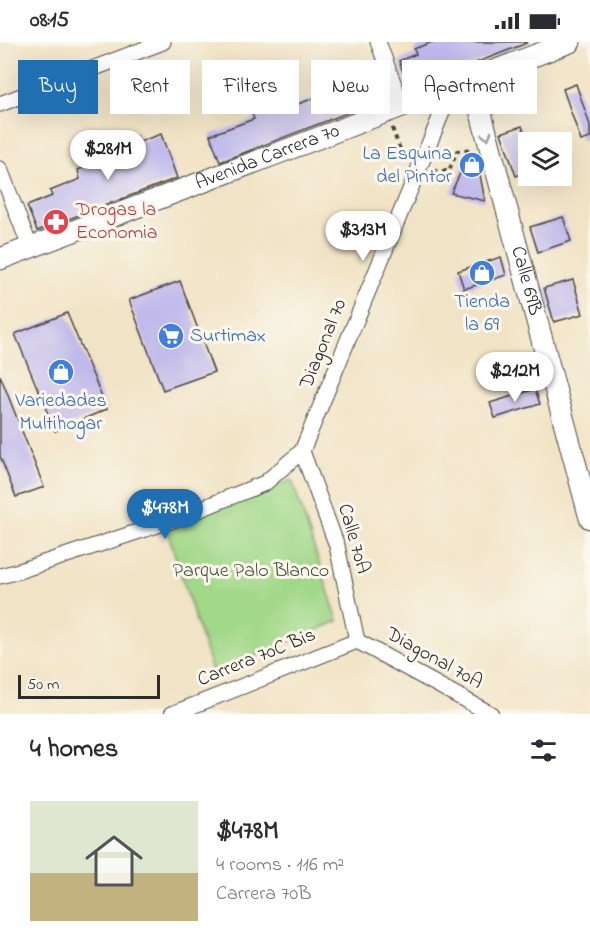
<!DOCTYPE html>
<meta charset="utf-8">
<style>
:root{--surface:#fff;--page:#f7f7f7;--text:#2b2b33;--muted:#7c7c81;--line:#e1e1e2;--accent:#1f6fb2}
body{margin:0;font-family:"Indie Flower",sans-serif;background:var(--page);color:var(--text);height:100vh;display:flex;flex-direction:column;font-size:22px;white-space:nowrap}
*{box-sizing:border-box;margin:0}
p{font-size:20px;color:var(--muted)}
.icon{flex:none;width:33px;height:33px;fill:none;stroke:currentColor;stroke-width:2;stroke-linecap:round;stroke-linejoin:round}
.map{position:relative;height:672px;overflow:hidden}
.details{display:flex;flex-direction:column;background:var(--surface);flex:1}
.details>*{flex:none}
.top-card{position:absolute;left:18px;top:18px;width:555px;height:54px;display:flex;gap:12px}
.buttons{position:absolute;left:518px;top:90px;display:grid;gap:12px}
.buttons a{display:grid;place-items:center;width:54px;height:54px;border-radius:0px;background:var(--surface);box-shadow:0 6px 24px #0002;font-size:30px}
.scale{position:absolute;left:18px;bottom:15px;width:142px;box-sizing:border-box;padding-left:6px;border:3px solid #2b2b2b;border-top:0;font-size:16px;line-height:21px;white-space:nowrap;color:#2b2b2b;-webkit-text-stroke:4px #fbf7ec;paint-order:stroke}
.price{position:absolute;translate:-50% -51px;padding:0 14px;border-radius:21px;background:#fff;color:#222;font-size:20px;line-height:39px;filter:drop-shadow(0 2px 3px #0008)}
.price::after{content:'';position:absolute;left:50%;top:36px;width:18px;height:14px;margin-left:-9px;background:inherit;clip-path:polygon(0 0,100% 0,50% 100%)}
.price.selected{background:var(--accent);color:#fff}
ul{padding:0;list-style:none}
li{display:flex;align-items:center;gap:18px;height:150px;padding:0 30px}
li+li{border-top:2px solid var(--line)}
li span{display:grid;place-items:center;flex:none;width:168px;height:120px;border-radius:0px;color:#555}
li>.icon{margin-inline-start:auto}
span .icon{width:72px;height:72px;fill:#fffc;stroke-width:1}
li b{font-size:26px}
h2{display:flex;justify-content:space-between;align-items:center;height:72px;padding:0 30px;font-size:26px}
.tag{padding:0 21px;border-radius:0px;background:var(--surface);box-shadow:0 6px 24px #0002;font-size:21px;line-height:54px}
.tag.selected{background:var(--accent);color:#fff}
.status{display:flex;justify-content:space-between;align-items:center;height:42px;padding:0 30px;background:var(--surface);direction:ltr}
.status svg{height:16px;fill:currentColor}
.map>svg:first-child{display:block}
.green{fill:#a2d889;stroke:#66825a;stroke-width:1.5}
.building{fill:#c0b9eb}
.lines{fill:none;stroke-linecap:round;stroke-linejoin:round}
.street-casing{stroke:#494742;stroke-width:17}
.secondary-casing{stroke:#494742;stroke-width:23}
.path{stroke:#494742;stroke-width:4;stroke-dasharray:4.5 4.5;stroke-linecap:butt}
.street{stroke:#fff;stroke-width:15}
.secondary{stroke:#fff;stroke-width:21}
.oneway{stroke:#a0a0a0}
.labels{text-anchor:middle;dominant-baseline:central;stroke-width:6;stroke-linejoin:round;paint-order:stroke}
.shop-label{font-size:20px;fill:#366cbe;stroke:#fbf7ec}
.street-label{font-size:20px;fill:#2b2b2b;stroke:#fbf7ec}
.health-label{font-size:20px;fill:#be3a42;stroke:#fbf7ec;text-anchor:start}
.park-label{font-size:20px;fill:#495642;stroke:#fbf7ec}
</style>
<div class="status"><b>08:15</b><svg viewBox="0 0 49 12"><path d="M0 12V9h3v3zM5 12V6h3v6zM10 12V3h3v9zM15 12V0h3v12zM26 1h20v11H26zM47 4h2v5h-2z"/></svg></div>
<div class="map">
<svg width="590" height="672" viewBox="0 0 590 672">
<rect width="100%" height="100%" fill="#fbf7ec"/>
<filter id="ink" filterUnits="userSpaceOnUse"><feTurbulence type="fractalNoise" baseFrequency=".0167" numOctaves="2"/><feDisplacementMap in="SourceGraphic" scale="12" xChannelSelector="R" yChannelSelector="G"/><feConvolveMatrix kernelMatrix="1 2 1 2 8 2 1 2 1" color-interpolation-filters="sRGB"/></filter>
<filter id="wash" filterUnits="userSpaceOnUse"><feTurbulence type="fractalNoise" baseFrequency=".008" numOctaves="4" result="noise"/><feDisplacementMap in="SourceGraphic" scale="24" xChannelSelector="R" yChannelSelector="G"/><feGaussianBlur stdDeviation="1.35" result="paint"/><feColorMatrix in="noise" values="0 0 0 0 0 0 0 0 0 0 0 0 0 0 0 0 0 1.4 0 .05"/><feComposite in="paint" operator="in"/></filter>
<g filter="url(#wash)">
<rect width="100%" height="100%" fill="#f1e3c5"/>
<path class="green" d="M292,438L338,579L213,632L164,479Z"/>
<g id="blocks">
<path class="building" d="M432,0H527V1L409,47L399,19L416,12L414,7Z
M382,40L385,45L383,57L220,120L210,93L254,77L251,69L272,61L276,70L347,44L350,52Z
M576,42L590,83V96L581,99L563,47Z
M522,84L528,101V129L516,134L501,91Z
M161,92L177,136L37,189L27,164L52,154L50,149L80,137L78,128L98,120L95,110L137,94L139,100Z
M469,112L478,122L485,159L451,151Z
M563,175L571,199L538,210L530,185Z
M501,215L506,233L464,247L458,229Z
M573,238L583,272L554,280L544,246Z
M180,239L214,330L163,348L129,258Z
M67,271L107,367L55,389L15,292Z
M0,333L44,445L16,455L0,414Z
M535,347L540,362L495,376L490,361Z"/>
</g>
</g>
<g filter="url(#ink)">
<use href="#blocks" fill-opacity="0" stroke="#494742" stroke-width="1.5"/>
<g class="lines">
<g class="street-casing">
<path id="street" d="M378,0L402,64
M0,62L163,0
M0,127L30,205
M302,409L337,504L357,599
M0,534L19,529L173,478L265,441L302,409L453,44
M357,599L491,672
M172,672L357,599"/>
</g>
<g class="secondary-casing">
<g id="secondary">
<path id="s1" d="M472,38L590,476"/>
<path id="s2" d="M0,217L570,0"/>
</g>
</g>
<path class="path" d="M392,86L404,118
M433,129H449L457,109L472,107"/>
<use href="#street" class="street"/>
<use href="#secondary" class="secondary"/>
</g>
<defs><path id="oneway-chevron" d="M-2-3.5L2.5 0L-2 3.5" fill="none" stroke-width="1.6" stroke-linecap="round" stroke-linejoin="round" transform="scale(1.5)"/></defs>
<use class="oneway" href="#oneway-chevron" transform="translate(487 94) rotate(75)"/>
</g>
<defs>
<g id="shop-disc" transform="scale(1.35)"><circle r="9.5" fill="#3f7fe0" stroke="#fbf7ec"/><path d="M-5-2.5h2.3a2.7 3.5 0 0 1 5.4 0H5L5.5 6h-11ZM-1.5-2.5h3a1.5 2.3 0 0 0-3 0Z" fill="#fff"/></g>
<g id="pharmacy-disc" transform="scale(1.35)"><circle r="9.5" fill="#e0444e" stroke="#fbf7ec"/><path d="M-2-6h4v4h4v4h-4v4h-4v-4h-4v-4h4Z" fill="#fff"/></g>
<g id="supermarket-disc" transform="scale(1.35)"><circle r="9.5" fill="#3f7fe0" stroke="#fbf7ec"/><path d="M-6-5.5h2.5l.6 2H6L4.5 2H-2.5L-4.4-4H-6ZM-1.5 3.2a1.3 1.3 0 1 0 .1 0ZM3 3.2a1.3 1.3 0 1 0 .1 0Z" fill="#fff"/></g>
</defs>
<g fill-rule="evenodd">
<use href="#shop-disc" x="472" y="123"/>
<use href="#pharmacy-disc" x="56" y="180"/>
<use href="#shop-disc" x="482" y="231"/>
<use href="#supermarket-disc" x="171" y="294"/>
<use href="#shop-disc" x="61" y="330"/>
</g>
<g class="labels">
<g class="shop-label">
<text x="452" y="112" text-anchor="end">La Esquina<tspan x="452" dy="23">del Pintor</tspan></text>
<text x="482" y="260">Tienda<tspan x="482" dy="23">la 69</tspan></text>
<text x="190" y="294" text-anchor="start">Surtimax</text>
<text x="61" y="359">Variedades<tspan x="61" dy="23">Multihogar</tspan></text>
</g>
<g class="street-label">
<text stroke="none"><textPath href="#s2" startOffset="286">Avenida Carrera 70</textPath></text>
<text stroke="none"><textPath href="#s1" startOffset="208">Calle 69B</textPath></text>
<text transform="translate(324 302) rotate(-68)">Diagonal 70</text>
<text transform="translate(353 497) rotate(74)">Calle 70A</text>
<text transform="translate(257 616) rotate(-22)">Carrera 70C Bis</text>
<text transform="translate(434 617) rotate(29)">Diagonal 70A</text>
</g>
<g class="health-label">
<text x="76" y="168">Drogas la<tspan x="76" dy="23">Economia</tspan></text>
</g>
<g class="park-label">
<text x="251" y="529">Parque Palo Blanco</text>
</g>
</g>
</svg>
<div class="buttons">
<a><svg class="icon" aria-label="layers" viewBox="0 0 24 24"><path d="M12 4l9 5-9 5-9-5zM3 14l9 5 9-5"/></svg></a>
</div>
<div class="scale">50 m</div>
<b class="price" style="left:108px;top:139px">$281M</b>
<b class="price" style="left:363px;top:220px">$313M</b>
<b class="price" style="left:515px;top:361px">$212M</b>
<b class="price selected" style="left:165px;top:498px">$478M</b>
<div class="top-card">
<a class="tag selected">Buy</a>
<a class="tag">Rent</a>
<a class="tag">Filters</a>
<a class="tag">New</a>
<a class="tag">Apartment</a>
</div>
</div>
<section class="details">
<h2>4 homes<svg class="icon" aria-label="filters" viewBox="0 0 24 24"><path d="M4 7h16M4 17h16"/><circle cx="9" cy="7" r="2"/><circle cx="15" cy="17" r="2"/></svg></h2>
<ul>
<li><span style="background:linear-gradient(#dfe7d0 60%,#c2b280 0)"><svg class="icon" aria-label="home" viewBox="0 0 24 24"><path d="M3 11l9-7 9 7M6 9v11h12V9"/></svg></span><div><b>$478M</b><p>4 rooms · 116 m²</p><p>Carrera 70B</p></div></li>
</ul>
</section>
